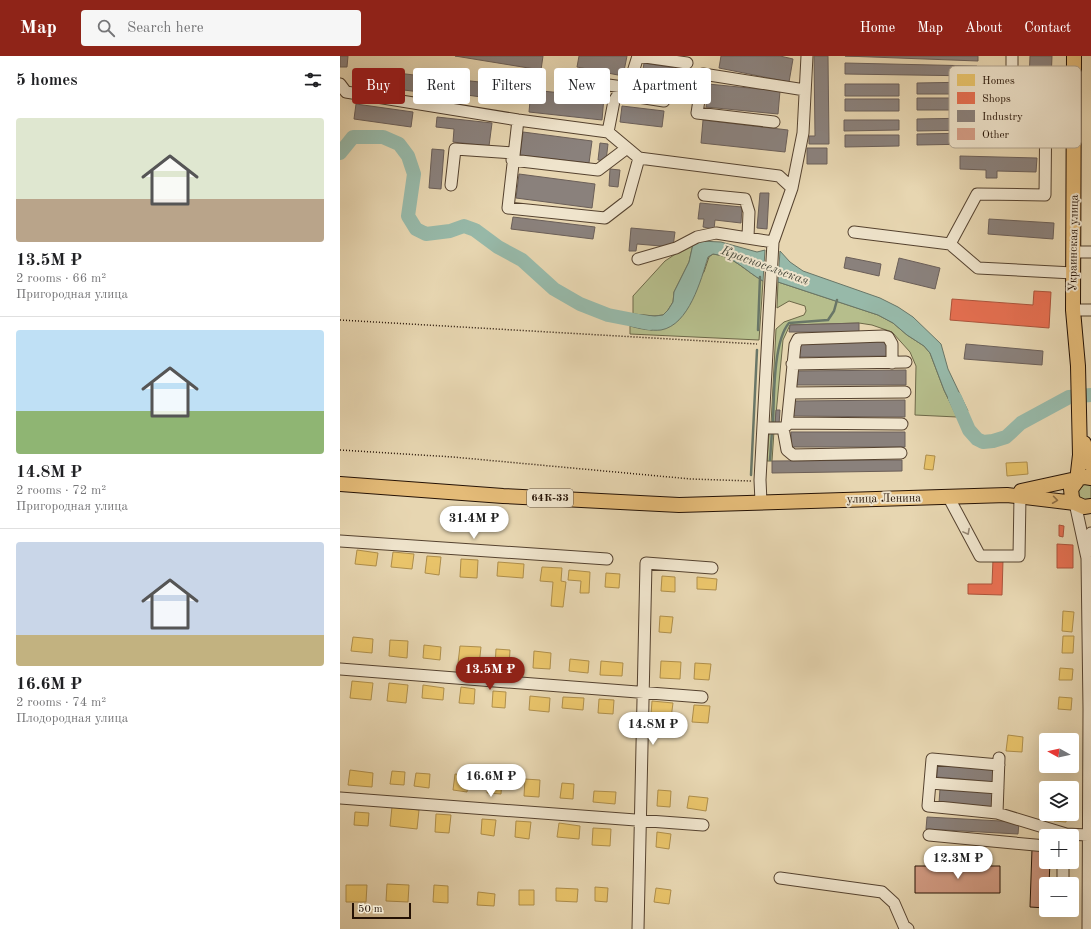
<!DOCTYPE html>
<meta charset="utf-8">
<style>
:root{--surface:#fff;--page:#f6f6f6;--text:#202124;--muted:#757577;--line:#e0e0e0;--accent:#8f2418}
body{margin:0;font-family:"Old Standard TT",serif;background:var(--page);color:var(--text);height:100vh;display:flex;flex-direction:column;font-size:15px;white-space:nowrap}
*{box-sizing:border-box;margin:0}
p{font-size:13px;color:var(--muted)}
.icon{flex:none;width:22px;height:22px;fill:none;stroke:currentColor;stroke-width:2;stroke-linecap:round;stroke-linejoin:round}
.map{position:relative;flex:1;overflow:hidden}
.drawer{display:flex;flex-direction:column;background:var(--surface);width:340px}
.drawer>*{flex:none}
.hud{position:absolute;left:12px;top:12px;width:380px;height:36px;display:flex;gap:8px}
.needle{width:26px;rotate:278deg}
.buttons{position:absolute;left:699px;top:677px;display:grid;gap:8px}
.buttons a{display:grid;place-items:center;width:40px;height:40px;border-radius:4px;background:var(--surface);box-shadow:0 4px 16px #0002;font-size:20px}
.scale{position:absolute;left:12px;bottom:10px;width:59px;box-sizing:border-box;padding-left:4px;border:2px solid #241104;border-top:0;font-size:11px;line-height:14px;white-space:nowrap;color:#241104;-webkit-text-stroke:3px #efe4cc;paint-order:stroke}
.price{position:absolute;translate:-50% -34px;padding:0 9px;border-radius:14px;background:#fff;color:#222;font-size:13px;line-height:26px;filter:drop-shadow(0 1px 2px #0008)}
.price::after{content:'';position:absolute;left:50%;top:24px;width:12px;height:9px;margin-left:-6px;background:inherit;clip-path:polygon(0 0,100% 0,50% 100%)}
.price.active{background:var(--accent);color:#fff}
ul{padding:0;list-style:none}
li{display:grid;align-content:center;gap:8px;height:212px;padding:0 16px}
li+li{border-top:1px solid var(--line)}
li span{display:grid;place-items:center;height:124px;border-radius:4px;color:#555}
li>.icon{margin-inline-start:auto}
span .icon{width:72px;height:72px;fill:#fffc;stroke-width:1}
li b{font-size:17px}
h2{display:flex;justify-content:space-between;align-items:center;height:48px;padding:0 16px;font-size:17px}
.tag{padding:0 14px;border-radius:4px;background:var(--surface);box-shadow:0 4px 16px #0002;font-size:14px;line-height:36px}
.tag.active{background:var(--accent);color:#fff}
header{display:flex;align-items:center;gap:24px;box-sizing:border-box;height:56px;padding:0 20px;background:var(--accent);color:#fff}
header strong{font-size:19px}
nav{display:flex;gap:22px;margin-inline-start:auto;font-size:14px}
.search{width:280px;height:36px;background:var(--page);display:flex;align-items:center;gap:10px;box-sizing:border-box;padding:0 14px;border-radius:4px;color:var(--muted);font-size:15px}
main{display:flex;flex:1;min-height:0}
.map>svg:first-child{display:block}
.green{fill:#b6be8c;stroke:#6d6848}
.water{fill:#97b9a9;stroke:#697667}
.homes{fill:#e9c46a;stroke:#ae8e4b}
.shops{fill:#e76f51;stroke:#ac533a}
.industry{fill:#8a817c;stroke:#6b5f58}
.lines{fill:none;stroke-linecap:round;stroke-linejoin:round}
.stream{stroke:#697667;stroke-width:2.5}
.river{stroke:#97b9a9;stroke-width:14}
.building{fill:#d59d86;stroke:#241104}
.minor-casing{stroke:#55422f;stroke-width:13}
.major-casing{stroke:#241104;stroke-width:16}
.path{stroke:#241104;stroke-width:1.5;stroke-dasharray:1 2;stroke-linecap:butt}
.minor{stroke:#efe4cc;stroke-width:11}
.major{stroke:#e4bb78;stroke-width:14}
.oneway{stroke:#8e6e44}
.oneway2{stroke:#948572}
.labels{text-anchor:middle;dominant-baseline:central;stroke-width:4;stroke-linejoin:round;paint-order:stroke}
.shield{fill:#efe4cc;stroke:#615040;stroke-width:1}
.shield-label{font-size:11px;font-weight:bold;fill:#241104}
.street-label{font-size:12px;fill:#241104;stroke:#efe4cc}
.water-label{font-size:13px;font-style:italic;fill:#4c4c3e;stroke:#efe4cc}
.key{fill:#efe4cc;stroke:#b2a590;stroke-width:1}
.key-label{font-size:11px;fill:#241104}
</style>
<header>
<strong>Map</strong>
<div class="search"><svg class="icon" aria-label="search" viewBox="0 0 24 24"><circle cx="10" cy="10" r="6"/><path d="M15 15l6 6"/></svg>Search here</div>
<nav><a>Home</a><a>Map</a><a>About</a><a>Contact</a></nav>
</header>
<main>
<section class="drawer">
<h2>5 homes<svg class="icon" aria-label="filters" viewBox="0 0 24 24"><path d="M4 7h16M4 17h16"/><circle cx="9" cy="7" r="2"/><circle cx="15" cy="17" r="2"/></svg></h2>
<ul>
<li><span style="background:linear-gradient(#dfe7d0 65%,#b9a48a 0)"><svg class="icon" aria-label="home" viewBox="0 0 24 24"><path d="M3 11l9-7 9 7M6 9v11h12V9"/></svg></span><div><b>13.5M ₽</b><p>2 rooms · 66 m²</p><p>Пригородная улица</p></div></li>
<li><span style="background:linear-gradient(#bfe0f5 65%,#8fb573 0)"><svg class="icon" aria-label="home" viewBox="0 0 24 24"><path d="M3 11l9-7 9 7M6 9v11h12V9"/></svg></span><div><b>14.8M ₽</b><p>2 rooms · 72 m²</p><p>Пригородная улица</p></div></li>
<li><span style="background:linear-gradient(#c9d6e8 75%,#c2b280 0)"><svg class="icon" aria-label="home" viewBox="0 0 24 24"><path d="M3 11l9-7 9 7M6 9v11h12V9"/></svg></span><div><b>16.6M ₽</b><p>2 rooms · 74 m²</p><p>Плодородная улица</p></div></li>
</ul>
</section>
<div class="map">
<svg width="751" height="873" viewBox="0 0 751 873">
<rect width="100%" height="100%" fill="#e7d6b1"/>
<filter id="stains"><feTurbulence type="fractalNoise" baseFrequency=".005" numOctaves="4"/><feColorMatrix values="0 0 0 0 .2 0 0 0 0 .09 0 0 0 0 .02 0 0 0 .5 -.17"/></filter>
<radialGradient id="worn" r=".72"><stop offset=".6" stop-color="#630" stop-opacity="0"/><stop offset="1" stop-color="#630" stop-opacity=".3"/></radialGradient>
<path class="green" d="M353,188L349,206L334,236L333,246L328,254L323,259L314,260L293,258V240L325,205L349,189Z
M373,198C394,200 405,215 423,225L419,284L290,278V270L312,274L364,216L369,201Z
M438,226L538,259L553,267L567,279L584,290L590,297L604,334L617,361L575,359L576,310L570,296L552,276L532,269L519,267L450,269L443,284L435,369L431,368L436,273L444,266L464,259L466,255L465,250L449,245L437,252Z
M434,375L432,405H427L429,378Z
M741,428H751V445H740L737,432Z"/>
<path class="water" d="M360,185L381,186L417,196L425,194L423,225C405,215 394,200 373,198L368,201C361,224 349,269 321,274C311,275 300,273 290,270L293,258L315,260L323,259L328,254L333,246L334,236L349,206L353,188Z
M440,195L450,206L463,215L540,242L558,251L573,261L601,288L608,313L628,355L617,361L604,334L590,297L584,290L567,279L553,267L538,259L438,226Z"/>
<path class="homes" d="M586,399L595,400L593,414L584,413Z
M687,406L688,418L667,420L666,407Z
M17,494L38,497L36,510L15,508Z
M53,496L74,498L72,513L51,511Z
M87,500L101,501L99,519L85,517Z
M121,503L138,504L137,522L120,521Z
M158,506L184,508L183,522L157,520Z
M202,511L222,512L221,525L226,526L223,551L211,550L213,526L200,525Z
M229,514L250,516L249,537H240L241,525L228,524Z
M266,517L280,518L279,532L265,531Z
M322,520L335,521V536L321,535Z
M357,521L377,523L376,534L357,533Z
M723,555L734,556L732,576L722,575Z
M320,560L333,561L331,577L319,576Z
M723,580H734L733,597H722Z
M13,581L33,583L32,597L11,595Z
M50,584L68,585L67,602L49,600Z
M84,589L101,591L100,604L83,602Z
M120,590L141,591L139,609L118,607Z
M156,593L170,594L169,611L155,610Z
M194,595L211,597L210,613L193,612Z
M230,603L249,605L248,617L229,615Z
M261,605L283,607L282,620L260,619Z
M321,605L341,606L340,623L320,622Z
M355,607L371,608L369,624L354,623Z
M720,612L733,613L732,624H719Z
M12,625L33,627L31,644L10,642Z
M49,627L68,629L66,647L47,645Z
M83,629L104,632L103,644L82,642Z
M121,631L135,633L134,648L119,647Z
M153,635L166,636L165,652L152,651Z
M190,640L210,642L209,656L189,654Z
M223,641L244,642L243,654L222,652Z
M719,641L732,642L731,654L718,653Z
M259,643L274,644L273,658L258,657Z
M312,645L333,647L331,662L311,659Z
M354,649L370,650L368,667L352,666Z
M668,679L683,681L682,696L666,695Z
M10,714L33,717L32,731L8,729Z
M52,715L65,716L64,729L50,728Z
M76,717L90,718L89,732L74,730Z
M115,718L129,719L127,736L113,734Z
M149,721L162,722L161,738L147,737Z
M185,723L200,724L199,741L184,740Z
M222,727L234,728L233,743L220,742Z
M318,734L331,735L330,751L317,750Z
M254,735L276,736L275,748L253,746Z
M349,740L368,742L366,755L347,752Z
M52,751L79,754L77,773L50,770Z
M15,756L29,757L28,770L14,769Z
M96,758L111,759L109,777L95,776Z
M715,758H727L726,766L714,765Z
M142,763L156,764L154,780L141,778Z
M176,765L191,766L189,783L175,781Z
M219,767L240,770L239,783L217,781Z
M253,772L271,773L270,790L252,789Z
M317,776L331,778L329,793L316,791Z
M47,828L69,829L68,846L46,845Z
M6,829H27L26,846H6Z
M94,829L108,830V847L93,846Z
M255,831L268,832L267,846L255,845Z
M216,832L238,833L237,846L216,845Z
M316,832L331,834L329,848L314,846Z
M179,834H194V849H179Z
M138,836L155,838L154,850L137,849Z"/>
<path class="shops" d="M694,235L711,236L709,272L610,264L612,243L693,249Z
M719,469L724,470L723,481L719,480Z
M717,488L733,489V512H717Z
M653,503L663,504L662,539L628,538V528H652Z"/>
<path class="industry" d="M0,0H8L7,11H0Z
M115,0H203L201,14Z
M239,0H287L283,20L237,11Z
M381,0H440L453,3L449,26L379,12Z
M474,0H488L489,88H469V80H475Z
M505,0H638V5Z
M690,0H712L711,26L689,25Z
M304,7L354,15L351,28L302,20Z
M505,7L637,10V20L505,18Z
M25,13L82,20L80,36L23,29Z
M113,23L157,28L156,43L112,37Z
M633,26V38H577V27Z
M368,28L440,35L438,58L366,51Z
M505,28H559V40H505Z
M191,34L264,41L262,64L189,56Z
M577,42H634V54H577Z
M505,43H559V55H505Z
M16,48L73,56L71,71L14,63Z
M282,50L324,55L322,71L280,66Z
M97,61L152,67L149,90L113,86L114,73L96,71Z
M633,62V74L577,75V63Z
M363,64L448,74L445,96L361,87Z
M504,64H559V74L504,75Z
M183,76L252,85L249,107L180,99Z
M634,77V88L577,89V78Z
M505,79H559V90L505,91Z
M260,87L268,88L266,105L258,104Z
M467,92H487V108H467Z
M92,93L104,94L101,133L89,132Z
M620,100L697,102L696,116L657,115V122H646V114L620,113Z
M270,113L280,114L278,131L269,130Z
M179,118L255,128L252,152L176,142Z
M420,137H429L427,173L417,172Z
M360,147L402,151L401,167L375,164L374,173L363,171L364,163H358Z
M173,161L255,171L253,183L171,173Z
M649,163L714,167L713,183L648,178Z
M291,172L335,176L333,191L297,188L296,195H289Z
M506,201L541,208L539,220L504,212Z
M559,202L600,212L595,233L554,223Z
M519,267V276H449L450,269Z
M547,285V300L458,301L459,287Z
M626,288L703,295L702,309L624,303Z
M566,314V329H456V315Z
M565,344V361L453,360V345Z
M436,354H440L439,369H435Z
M451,376H565V391H451Z
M562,404V415L432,417V405Z
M598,708L655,712L654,726L597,721Z
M600,733L656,737L655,751L599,747Z
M587,761L679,766L678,778L586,773Z"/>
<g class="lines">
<path class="stream" d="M418,274L420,221
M433,368C434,344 433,285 449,267L488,264L494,255L497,244
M430,404L432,375
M411,419L417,294"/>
<path class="river" d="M0,97L13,81H43L59,88L68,100L74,118L68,160L76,173L86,178L110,175L124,170L135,174L158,191L182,204L214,233L240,248L268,259L309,267
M615,342L629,374L637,383L643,386L653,385L666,381L681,367L729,341L751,339"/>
</g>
<path class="building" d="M692,793L706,794V806H710L709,828H706V852L690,851Z
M575,810H660V837H575Z"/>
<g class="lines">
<g class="minor-casing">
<path id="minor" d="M298,0L347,7
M239,25L283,31L292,40L324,45
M0,28L6,36L178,64L268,76L299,102L439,120L452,132L433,186L420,424L421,446
M178,64L168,152L265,162L287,145L299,102
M434,66L357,57L363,18L465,34
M268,76L274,45L293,16L298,0
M172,104L258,114L287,92
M111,129L115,93L173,97
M452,132L463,77L467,0
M364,139L405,143L409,156L408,181
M514,176L610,188L638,212L733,217
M610,188L637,138L705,139L706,39L672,38V0
M734,196H751
M298,203L336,192L357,181L376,177L433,186
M733,254H751
M452,308L566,306
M451,337L565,336
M447,367L562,368
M423,372H443L447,369L455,289L458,283L544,280L548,281L552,288V307
M443,372L447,394L453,399L561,397
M609,442L640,500H679L680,440
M735,447L747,502L749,653L748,873
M0,485L267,503
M748,496L751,477
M0,613L362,641
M659,702L657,757L726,778L748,779
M590,727L658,732
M0,742L363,769
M657,757L588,750L592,703L659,709
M589,779L706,790
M440,822L542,836L554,847L564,870L568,873
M723,828V806
M298,873L306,507L372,512"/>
</g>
<g class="major-casing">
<path id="major" d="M734,0L733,254L738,310L740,399L737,425L731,433L732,442L735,447
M744,387L751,409
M0,428L163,440L339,449L667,439L735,447L744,451L751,450
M681,435L745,421L751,422"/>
</g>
<path class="path" d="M0,264L417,288
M0,394L113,401L351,423L411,425"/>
<use href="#minor" class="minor"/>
<use href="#major" class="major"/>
</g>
<defs><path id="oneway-chevron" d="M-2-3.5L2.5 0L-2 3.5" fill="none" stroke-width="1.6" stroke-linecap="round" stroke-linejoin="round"/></defs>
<use class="oneway" href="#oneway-chevron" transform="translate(715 444) rotate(8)"/>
<use class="oneway2" href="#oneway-chevron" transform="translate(627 476) rotate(62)"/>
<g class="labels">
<rect class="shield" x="187" y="433" width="46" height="18" rx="3"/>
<g class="shield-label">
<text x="210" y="442">64К-33</text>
</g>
<g class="street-label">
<text transform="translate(734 187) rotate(-89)">Украинская улица</text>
<text transform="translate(544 443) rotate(-1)">улица Ленина</text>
</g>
<g class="water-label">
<text transform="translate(425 210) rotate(20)">Красносельская</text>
</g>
</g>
<rect x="609" y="10" width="132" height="82" rx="6" class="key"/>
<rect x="617" y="18" width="18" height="12" fill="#e9c46a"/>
<rect x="617" y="36" width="18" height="12" fill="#e76f51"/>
<rect x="617" y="54" width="18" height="12" fill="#8a817c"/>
<rect x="617" y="72" width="18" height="12" fill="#d59d86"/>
<g class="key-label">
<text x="642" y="28">Homes</text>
<text x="642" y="46">Shops</text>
<text x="642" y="64">Industry</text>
<text x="642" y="82">Other</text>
</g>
<rect width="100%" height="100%" filter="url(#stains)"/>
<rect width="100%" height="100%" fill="url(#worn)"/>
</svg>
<div class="buttons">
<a><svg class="needle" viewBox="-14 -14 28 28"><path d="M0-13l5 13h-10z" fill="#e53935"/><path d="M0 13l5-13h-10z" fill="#757577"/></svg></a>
<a><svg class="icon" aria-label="layers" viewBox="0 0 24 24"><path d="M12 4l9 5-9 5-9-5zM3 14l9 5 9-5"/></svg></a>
<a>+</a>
<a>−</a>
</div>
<div class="scale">50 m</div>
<b class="price" style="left:134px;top:484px">31.4M ₽</b>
<b class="price active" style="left:150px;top:635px">13.5M ₽</b>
<b class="price" style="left:313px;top:690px">14.8M ₽</b>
<b class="price" style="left:151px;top:742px">16.6M ₽</b>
<b class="price" style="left:618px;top:824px">12.3M ₽</b>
<div class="hud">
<a class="tag active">Buy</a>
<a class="tag">Rent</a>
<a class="tag">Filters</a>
<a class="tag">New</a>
<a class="tag">Apartment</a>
</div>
</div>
</main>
